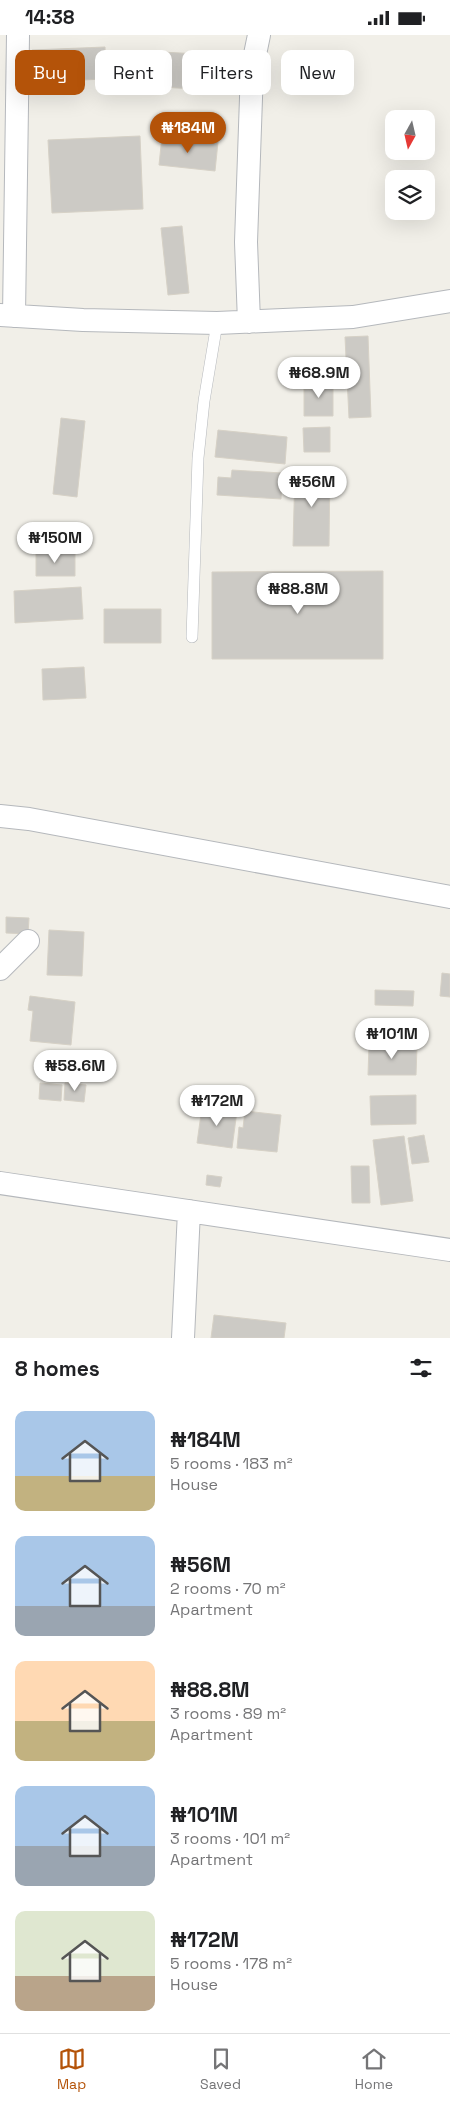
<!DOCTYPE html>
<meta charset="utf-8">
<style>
:root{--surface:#fff;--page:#f6f6f6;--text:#202124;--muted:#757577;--line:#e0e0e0;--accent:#b45309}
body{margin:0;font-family:"Space Grotesk",sans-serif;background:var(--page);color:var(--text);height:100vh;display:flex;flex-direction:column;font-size:19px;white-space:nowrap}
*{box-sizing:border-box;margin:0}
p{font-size:16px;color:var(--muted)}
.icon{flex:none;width:28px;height:28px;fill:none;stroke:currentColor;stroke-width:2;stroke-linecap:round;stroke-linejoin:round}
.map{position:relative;height:1303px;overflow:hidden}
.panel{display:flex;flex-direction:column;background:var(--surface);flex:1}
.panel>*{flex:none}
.guide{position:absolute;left:15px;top:15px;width:420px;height:45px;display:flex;gap:10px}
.needle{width:32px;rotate:188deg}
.fabs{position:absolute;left:385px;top:75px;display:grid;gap:10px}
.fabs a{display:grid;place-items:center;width:50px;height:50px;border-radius:10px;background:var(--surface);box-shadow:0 5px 20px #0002;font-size:25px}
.price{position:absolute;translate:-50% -42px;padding:0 11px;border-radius:18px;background:#fff;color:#222;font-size:16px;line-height:32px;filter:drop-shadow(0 1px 2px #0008)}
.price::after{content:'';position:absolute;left:50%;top:30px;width:15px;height:11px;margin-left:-8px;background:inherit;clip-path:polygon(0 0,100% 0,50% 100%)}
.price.active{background:var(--accent);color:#fff}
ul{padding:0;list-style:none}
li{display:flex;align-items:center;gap:15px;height:125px;padding:0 15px}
li span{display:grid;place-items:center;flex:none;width:140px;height:100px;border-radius:10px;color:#555}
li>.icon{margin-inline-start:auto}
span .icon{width:60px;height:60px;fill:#fffc;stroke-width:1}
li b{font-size:21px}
h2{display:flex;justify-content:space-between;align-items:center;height:60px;padding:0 15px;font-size:21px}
.pill{padding:0 18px;border-radius:10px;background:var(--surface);box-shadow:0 5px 20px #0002;font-size:18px;line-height:45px}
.pill.active{background:var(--accent);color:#fff}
.status{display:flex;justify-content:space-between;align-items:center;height:35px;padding:0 25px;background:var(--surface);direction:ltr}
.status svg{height:14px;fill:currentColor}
.menu{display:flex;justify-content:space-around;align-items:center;height:70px;border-top:1px solid var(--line);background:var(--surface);font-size:14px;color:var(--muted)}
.menu a{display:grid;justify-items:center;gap:2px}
.menu .active{color:var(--accent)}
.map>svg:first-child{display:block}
.building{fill:#cccac5;stroke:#d6d1c6}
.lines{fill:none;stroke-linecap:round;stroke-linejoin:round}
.lane-casing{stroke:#b5b8bc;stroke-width:12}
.street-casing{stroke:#b5b8bc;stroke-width:24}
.lane{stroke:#fff;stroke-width:11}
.street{stroke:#fff;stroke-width:22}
</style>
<div class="status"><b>14:38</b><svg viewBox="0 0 49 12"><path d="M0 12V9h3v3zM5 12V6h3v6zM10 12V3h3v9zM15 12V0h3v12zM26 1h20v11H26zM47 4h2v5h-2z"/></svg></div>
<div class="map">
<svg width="450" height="1303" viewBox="0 0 450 1303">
<rect width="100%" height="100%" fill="#f1efe8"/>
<path class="building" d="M105,12L106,44L33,47L32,15Z
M162,17L216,20L214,55L160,52Z
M140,101L143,174L52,178L48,105Z
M162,101L218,107L215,136L159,130Z
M182,191L189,258L168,260L161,193Z
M368,301L371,382L349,383L345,302Z
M313,344H333V381H304V354H313Z
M61,383L85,386L77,462L53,459Z
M330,392V417H304L303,393Z
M218,395L287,402L285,429L215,422Z
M295,434L330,435L329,511H293Z
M232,435L282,438L281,464L217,460L218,442L231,443Z
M36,516L75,517V541H36Z
M383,536V624H212V537Z
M81,552L83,584L15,588L14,556Z
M104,574H161V608H104Z
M84,632L86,663L43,665L42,634Z
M6,882L29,883L28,899L6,898Z
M49,895L84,897L82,941L47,940Z
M442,938L450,939V962L440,961Z
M375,955L414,956L413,971L375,970Z
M30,961L75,967L71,1010L30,1006L33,976L28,975Z
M375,984L416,985V1004H375Z
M369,1010L417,1011L416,1040H368Z
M40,1048L62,1050L61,1066L39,1064Z
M65,1048L86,1050L84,1067L64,1065Z
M416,1060V1089L371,1090L370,1061Z
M202,1072L237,1076L232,1113L197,1108Z
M245,1076L281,1080L277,1117L237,1113L239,1092L243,1093Z
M424,1100L429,1127L412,1129L408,1103Z
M404,1101L413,1166L381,1170L373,1105Z
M351,1131H369L370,1168H352Z
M207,1140L222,1142L220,1152L206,1150Z
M214,1280L286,1288L284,1303H211Z"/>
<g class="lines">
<g class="lane-casing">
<path id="lane" d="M192,602L198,423L204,366L217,288"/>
</g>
<g class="street-casing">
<path id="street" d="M0,280L83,285L217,288L353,282L450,266
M14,281L18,0
M249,287L246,207L252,34L259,0
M0,781L29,784L450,862
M0,934L28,906
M0,1148L450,1215
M183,1303L189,1176"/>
</g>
<use href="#lane" class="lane"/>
<use href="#street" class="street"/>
</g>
</svg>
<div class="fabs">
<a><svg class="needle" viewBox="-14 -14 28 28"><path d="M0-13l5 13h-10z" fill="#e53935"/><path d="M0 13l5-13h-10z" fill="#757577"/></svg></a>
<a><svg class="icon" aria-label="layers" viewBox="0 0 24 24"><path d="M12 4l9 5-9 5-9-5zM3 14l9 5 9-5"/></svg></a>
</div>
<b class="price active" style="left:188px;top:119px">₦184M</b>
<b class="price" style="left:319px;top:364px">₦68.9M</b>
<b class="price" style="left:312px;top:473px">₦56M</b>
<b class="price" style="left:55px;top:529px">₦150M</b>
<b class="price" style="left:298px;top:580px">₦88.8M</b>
<b class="price" style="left:392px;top:1025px">₦101M</b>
<b class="price" style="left:75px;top:1057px">₦58.6M</b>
<b class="price" style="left:217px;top:1092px">₦172M</b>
<div class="guide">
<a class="pill active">Buy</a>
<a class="pill">Rent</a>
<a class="pill">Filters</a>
<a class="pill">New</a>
</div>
</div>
<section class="panel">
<h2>8 homes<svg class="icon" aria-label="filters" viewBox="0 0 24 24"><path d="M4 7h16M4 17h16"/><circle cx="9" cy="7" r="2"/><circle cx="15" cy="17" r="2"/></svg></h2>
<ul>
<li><span style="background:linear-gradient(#a9c7e8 65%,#c2b280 0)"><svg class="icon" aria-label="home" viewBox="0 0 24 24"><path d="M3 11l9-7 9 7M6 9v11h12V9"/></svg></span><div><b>₦184M</b><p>5 rooms · 183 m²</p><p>House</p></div></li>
<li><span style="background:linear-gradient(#a9c7e8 70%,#9aa5b1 0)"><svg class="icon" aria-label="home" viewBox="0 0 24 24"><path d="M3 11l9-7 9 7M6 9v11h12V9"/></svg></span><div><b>₦56M</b><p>2 rooms · 70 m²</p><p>Apartment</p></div></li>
<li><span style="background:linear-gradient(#ffd9b3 60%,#c2b280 0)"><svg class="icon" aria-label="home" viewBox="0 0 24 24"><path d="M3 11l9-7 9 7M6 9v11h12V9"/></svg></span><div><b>₦88.8M</b><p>3 rooms · 89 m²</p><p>Apartment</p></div></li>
<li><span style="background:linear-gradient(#a9c7e8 60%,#9aa5b1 0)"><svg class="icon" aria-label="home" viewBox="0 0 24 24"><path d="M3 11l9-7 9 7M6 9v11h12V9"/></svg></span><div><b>₦101M</b><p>3 rooms · 101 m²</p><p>Apartment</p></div></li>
<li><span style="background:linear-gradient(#dfe7d0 65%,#b9a48a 0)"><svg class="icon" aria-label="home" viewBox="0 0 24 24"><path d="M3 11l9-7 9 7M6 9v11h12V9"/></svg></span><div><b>₦172M</b><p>5 rooms · 178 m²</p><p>House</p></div></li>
</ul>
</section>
<nav class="menu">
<a class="active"><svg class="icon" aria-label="map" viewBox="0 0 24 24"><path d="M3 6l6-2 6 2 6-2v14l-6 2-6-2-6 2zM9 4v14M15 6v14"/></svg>Map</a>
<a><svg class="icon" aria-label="saved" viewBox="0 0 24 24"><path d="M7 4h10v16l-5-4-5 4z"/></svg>Saved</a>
<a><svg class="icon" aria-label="home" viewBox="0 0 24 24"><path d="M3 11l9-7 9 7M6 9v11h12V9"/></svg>Home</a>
</nav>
